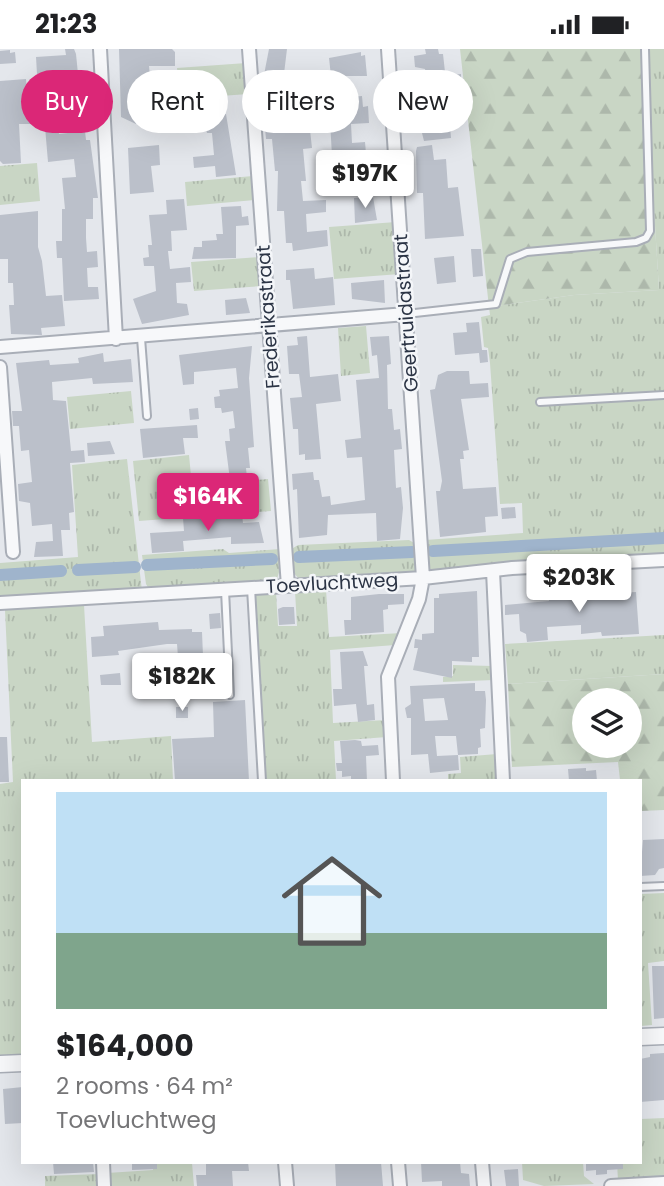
<!DOCTYPE html>
<meta charset="utf-8">
<style>
:root{--surface:#fff;--page:#f6f6f6;--text:#202124;--muted:#757577;--accent:#db2777}
body{margin:0;font-family:Poppins,sans-serif;background:var(--page);color:var(--text);height:100vh;display:flex;flex-direction:column;font-size:26px;white-space:nowrap}
*{box-sizing:border-box;margin:0}
p{font-size:23px;color:var(--muted)}
.icon{flex:none;width:38px;height:38px;fill:none;stroke:currentColor;stroke-width:2;stroke-linecap:round;stroke-linejoin:round}
.map{position:relative;flex:1;overflow:hidden}
.drawer{position:absolute;left:21px;top:730px;width:621px;height:385px;display:flex;flex-direction:column;background:var(--surface);border-radius:0px;box-shadow:0 7px 28px #0002}
.drawer>*{flex:none}
.guide{position:absolute;left:21px;top:21px;width:623px;height:63px;display:flex;gap:14px}
.buttons{position:absolute;left:572px;top:639px;display:grid;gap:14px}
.buttons a{display:grid;place-items:center;width:70px;height:70px;border-radius:50%;background:var(--surface);box-shadow:0 7px 28px #0002;font-size:35px}
.price{position:absolute;translate:-50% -60px;padding:0 16px;border-radius:7px;background:#fff;color:#222;font-size:23px;line-height:46px;filter:drop-shadow(0 2px 4px #0008)}
.price::after{content:'';position:absolute;left:50%;top:42px;width:21px;height:16px;margin-left:-10px;background:inherit;clip-path:polygon(0 0,100% 0,50% 100%)}
.price.selected{background:var(--accent);color:#fff}
ul{padding:0;list-style:none}
li{display:grid;align-content:center;gap:14px;height:371px;padding:0 35px}
li span{display:grid;place-items:center;height:217px;border-radius:0px;color:#555}
li>.icon{margin-inline-start:auto}
span .icon{width:126px;height:126px;fill:#fffc;stroke-width:1}
li b{font-size:30px}
.pill{padding:0 24px;border-radius:32px;background:var(--surface);box-shadow:0 7px 28px #0002;font-size:24px;line-height:63px}
.pill.selected{background:var(--accent);color:#fff}
.status{display:flex;justify-content:space-between;align-items:center;height:49px;padding:0 35px;background:var(--surface);direction:ltr}
.status svg{height:19px;fill:currentColor}
.map>svg:first-child{display:block}
.grass{fill:url(#grass-tufts)}
.forest{fill:url(#forest-firs);fill-rule:evenodd}
.lines{fill:none;stroke-linecap:round;stroke-linejoin:round}
.canal{stroke:#9fb4cc;stroke-width:12}
.building{fill:#bbc0ca;fill-rule:evenodd}
.service-casing{stroke:#a9aeb7;stroke-width:10}
.minor-casing{stroke:#a9aeb7;stroke-width:16}
.tertiary-casing{stroke:#a9aeb7;stroke-width:19}
.service{stroke:#f7f8fa;stroke-width:6}
.minor{stroke:#f7f8fa;stroke-width:12}
.tertiary{stroke:#f7f8fa;stroke-width:16}
.labels{text-anchor:middle;dominant-baseline:central;stroke-width:5;stroke-linejoin:round;paint-order:stroke}
.street-label{font-size:19px;fill:#2b3445;stroke:#f4f6f9}
</style>
<div class="status"><b>21:23</b><svg viewBox="0 0 49 12"><path d="M0 12V9h3v3zM5 12V6h3v6zM10 12V3h3v9zM15 12V0h3v12zM26 1h20v11H26zM47 4h2v5h-2z"/></svg></div>
<div class="map">
<svg width="664" height="1137" viewBox="0 0 664 1137">
<defs>
<pattern id="grass-tufts" width="24" height="20" patternUnits="userSpaceOnUse" patternTransform="scale(1.75)"><rect width="24" height="20" fill="#c9d6c5"/><path d="M3 7l-1-3M5 7V3M7 7l1-3M15 17l-1-3M17 17v-4M19 17l1-3" fill="none" stroke="#adb8ab"/></pattern>
<pattern id="forest-firs" width="22" height="20" patternUnits="userSpaceOnUse" patternTransform="scale(1.75)"><rect width="22" height="20" fill="#c9d6c5"/><path d="M5 1l3.5 6h-7zM16 11l3.5 6h-7z" fill="#adb8ab"/></pattern>
</defs>
<rect width="100%" height="100%" fill="#e4e7ec"/>
<path class="grass" d="M644,0H664V505L430,522L425,491L523,484L522,454L500,455L490,314L488,299L484,298L481,268L490,266L489,258L574,246L659,241Z
M246,14L248,45L180,50L177,19Z
M37,114L40,152L0,156V117Z
M253,127L255,151L187,157L185,133Z
M396,173L400,225L334,230L329,178Z
M260,208L262,237L194,242L191,213Z
M366,277L370,324L341,327L338,279Z
M131,342L134,374L70,380L67,348Z
M189,406L192,437L268,430L271,462L139,472L133,412Z
M127,410L142,542L0,551V514L78,508L72,416Z
M409,491L416,495V524L299,530L293,523L290,501L298,496Z
M223,500L229,504L280,500L282,513L277,530L149,540L146,535L142,506Z
M326,540L329,588L402,584L395,596L330,601L333,674L386,671L387,688L334,692L336,731H258L250,544L276,543L278,577H297L295,542Z
M84,556L92,693L171,687L173,731L23,732V1010H0V735L13,733L5,561Z
M664,586V625L508,635L505,595Z
M453,616L493,617L494,631L443,633V628L453,627Z
M497,705L499,731H448V725L461,724L460,708Z
M664,844V912L648,914L652,976L641,977V845Z
M664,1069V1128L618,1132L617,1113H640L641,1070Z
M153,1113L192,1114L194,1137H108L107,1124L153,1121Z
M522,1113H583L584,1127L594,1135L544,1137L523,1131Z
M100,1125V1137H45V1127Z"/>
<path class="forest" d="M460,0H644L659,241L574,246L489,258Z
M664,625V761L641,762L640,732L620,731L618,713L512,718L508,635ZM630,651V696H584V651Z"/>
<g class="lines">
<path class="canal" d="M433,502L664,489
M299,508L412,503
M147,516L272,510
M78,521L135,518
M0,526L61,522"/>
</g>
<path class="building" d="M65,0H74L76,5L81,55L54,60L51,25H37L36,8L66,6Z
M119,0H172L175,3V17H149L153,58H158L159,68H153L154,74L136,75L121,68Z
M269,0H287L282,41L313,42L312,46L321,47L320,61L265,59L266,37L262,36Z
M425,0H438L439,5H443L445,23L426,26L425,20L415,18L414,7L426,5Z
M10,1V4L15,3L16,14L0,15V2Z
M361,3V7L365,6L367,27H331L329,9Z
M461,25V34L445,35L444,27Z
M26,30L29,65L49,63L50,75H19L21,114L3,115L0,112V32Z
M362,47L363,58L368,57L369,74L351,75L352,94L365,93L367,116L351,117L349,141H334L330,72L348,70V63L340,62L339,49Z
M220,58V66L226,65L236,126L216,128L215,117L194,119L193,108L214,106L212,84H207L206,80L195,81L194,60Z
M449,63L451,89L424,92L418,68Z
M292,76V83L310,81L312,99L303,100L306,132H301L303,152L326,151V163L306,165L307,183L327,181L328,197L293,202L292,194H286L284,162H277L278,122H275L272,90H266L265,79Z
M58,77L59,85L85,82L86,91H90L98,149H93V170H86V189L87,203L97,202L98,218L87,219L88,238H98L99,250L64,252L62,209H57L56,192H62V160H65L62,129L76,128L74,110L48,113L45,78Z
M159,96L160,116L151,117L154,143L130,145L128,99Z
M432,96L434,111L446,110L448,139L458,138L464,187L425,190L423,144H417L416,102L417,98Z
M373,148L377,171L355,174L354,149Z
M184,150L187,181L171,182L172,202H168L170,220L190,218L191,233L176,234L177,254L187,255L189,266L142,275L133,250L156,242L154,217H144L143,209L149,208L148,196H152L149,166L167,165L166,151Z
M241,157L242,168L248,167L249,176L236,177V209L192,210L194,198H202V192L217,191L216,185H223L221,158Z
M38,162V198L42,212L46,247L62,246L65,277L41,279L42,286L11,285L9,256H14L13,234H8V210H0V166Z
M471,200H481L483,227L473,228Z
M454,207L456,233L437,235L434,209Z
M314,219L315,230L333,228L335,256L293,260L290,231H286V221Z
M384,231L385,254L352,250L351,234Z
M246,249L250,264L226,266L225,251Z
M479,273L482,301H487L488,313L480,314L479,304L455,306L453,284L467,283L466,274Z
M307,287L310,328L338,325L341,352L316,355L321,410L305,411V405L299,406L298,380H293L290,349L302,348L299,325H289L287,297L298,296L297,288Z
M389,287L391,315L387,316L388,360H392L394,381L400,380L402,400L394,401L396,439L401,438L403,459L400,490L377,492L376,464L328,466L327,486L299,489L297,440L293,441L292,425L313,423L314,431H319L322,448L330,447L331,456L365,451L362,408L347,409L345,391L361,389L356,331L379,329L377,306L372,307L370,288Z
M252,297L249,329L254,398L248,399L250,419H246L247,429L230,431L225,392H230L229,380L235,379L233,362L222,364L221,359H215L214,348L220,347L219,341L238,339L236,319L194,323V335L183,336L179,306Z
M103,304L104,313L131,310L133,333L93,335L92,329L52,333L53,351L66,352L71,402L84,401L85,413L70,414L74,463L69,464L70,481H61L63,507L34,508L36,493L53,492L52,475L32,477L30,454L19,452L18,435L32,433L29,401L21,402L19,377H13L12,362H22L16,314L49,311L50,316L79,314L78,309Z
M447,322H469L470,335L488,334L489,348L461,350L469,401L463,402L464,410H460L463,440L496,438L498,467L485,468L486,483L440,488L436,442H440L442,432L430,341L435,340L438,326Z
M198,359L199,370L190,371L189,360Z
M197,376L198,389H183L185,405L143,409L140,380Z
M110,392L115,405L88,407L87,394Z
M515,458L516,469L502,470L501,459Z
M242,466L243,474L259,473L264,494L231,495V488L183,492L184,502L152,504L150,484L184,482L183,469Z
M564,540L565,547L596,543V545L636,543L639,585L602,587L601,583L581,585V576L547,578L548,591L527,593L526,585L520,582L519,565L505,566V556L549,552L548,542Z
M477,542L479,608H472V613L452,612V629L413,621L418,599H414L415,590L422,591V585L434,584V549H439V545Z
M379,545H404V555L388,556V560L383,561L384,583L345,586L344,571H351V548Z
M283,558H294L295,575L279,576L278,560Z
M220,564L221,579L210,580L209,565Z
M158,573L159,581L192,580V583H202L203,607L178,608L177,595H167L118,602L119,606L92,608L91,588L104,587L103,577Z
M363,602L368,617H364L367,656L374,655L375,671L358,673L356,655L334,657L333,640H342L340,603Z
M120,624L121,636H101L100,626Z
M475,634V642H485L486,651L485,679L480,680L481,698L478,699V705L458,706L459,721L430,724L428,705L411,706V669H407L405,659L411,655L410,637ZM444,649L448,671L425,672L423,650ZM435,687H456L458,706L437,707Z
M245,651L249,732H175L172,690L214,688L213,653Z
M176,658H188V669H176Z
M0,688H7L9,733H0Z
M355,691L361,692L362,697L378,696L379,706L366,707L367,732H351V727L342,728V722H337L336,714H342L340,692Z
M586,719V722L596,721L597,732H569L568,720Z
M664,790V819L659,820L655,826L640,827L643,791Z
M652,917H664V969L654,970Z
M664,1004V1051L640,1053V1010L650,1008V1005Z
M23,1038V1074L5,1075L3,1040Z
M53,1113H93L94,1123L54,1125Z
M132,1113H157V1120L132,1121Z
M206,1113H248L249,1122H232L233,1137H197L196,1126H206Z
M335,1113H381L383,1137H336Z
M421,1113H460L461,1124L469,1125L470,1137H442V1132L422,1133Z
M586,1113H623V1120L607,1121V1125L596,1126V1121L586,1122Z
M518,1120L519,1137H506L504,1121Z"/>
<g class="lines">
<g class="service-casing">
<path id="service" d="M406,265L496,255L510,210L527,203L636,193L646,189L650,182L645,0
M141,289L147,367
M540,353L664,346
M251,539L262,732
M225,541L230,646
M640,838L664,837"/>
</g>
<g class="minor-casing">
<path id="minor" d="M100,0L116,290
M249,0L288,537
M388,0L423,529L419,550L388,628L393,732
M0,298L406,265
M0,318L13,503
M493,522L503,732
M0,554L423,529L512,519L664,511
M103,1113L104,1137
M285,1113L287,1137
M398,1113L400,1137
M482,1113L484,1137
M611,1137L664,1134"/>
</g>
<g class="tertiary-casing">
<path id="tertiary" d="M640,988L664,987
M0,1015L23,1014"/>
</g>
<use href="#service" class="service"/>
<use href="#minor" class="minor"/>
<use href="#tertiary" class="tertiary"/>
</g>
<g class="labels">
<g class="street-label">
<text transform="translate(406 264) rotate(-94)">Geertruidastraat</text>
<text transform="translate(268 268) rotate(-94)">Frederikastraat</text>
<text transform="translate(332 534) rotate(-3)">Toevluchtweg</text>
</g>
</g>
</svg>
<div class="buttons">
<a><svg class="icon" aria-label="layers" viewBox="0 0 24 24"><path d="M12 4l9 5-9 5-9-5zM3 14l9 5 9-5"/></svg></a>
</div>
<b class="price" style="left:365px;top:161px">$197K</b>
<b class="price selected" style="left:208px;top:484px">$164K</b>
<b class="price" style="left:579px;top:565px">$203K</b>
<b class="price" style="left:182px;top:664px">$182K</b>
<div class="guide">
<a class="pill selected">Buy</a>
<a class="pill">Rent</a>
<a class="pill">Filters</a>
<a class="pill">New</a>
</div>
<section class="drawer">
<ul>
<li><span style="background:linear-gradient(#bfe0f5 65%,#7fa58c 0)"><svg class="icon" aria-label="home" viewBox="0 0 24 24"><path d="M3 11l9-7 9 7M6 9v11h12V9"/></svg></span><div><b>$164,000</b><p>2 rooms · 64 m²</p><p>Toevluchtweg</p></div></li>
</ul>
</section>
</div>
